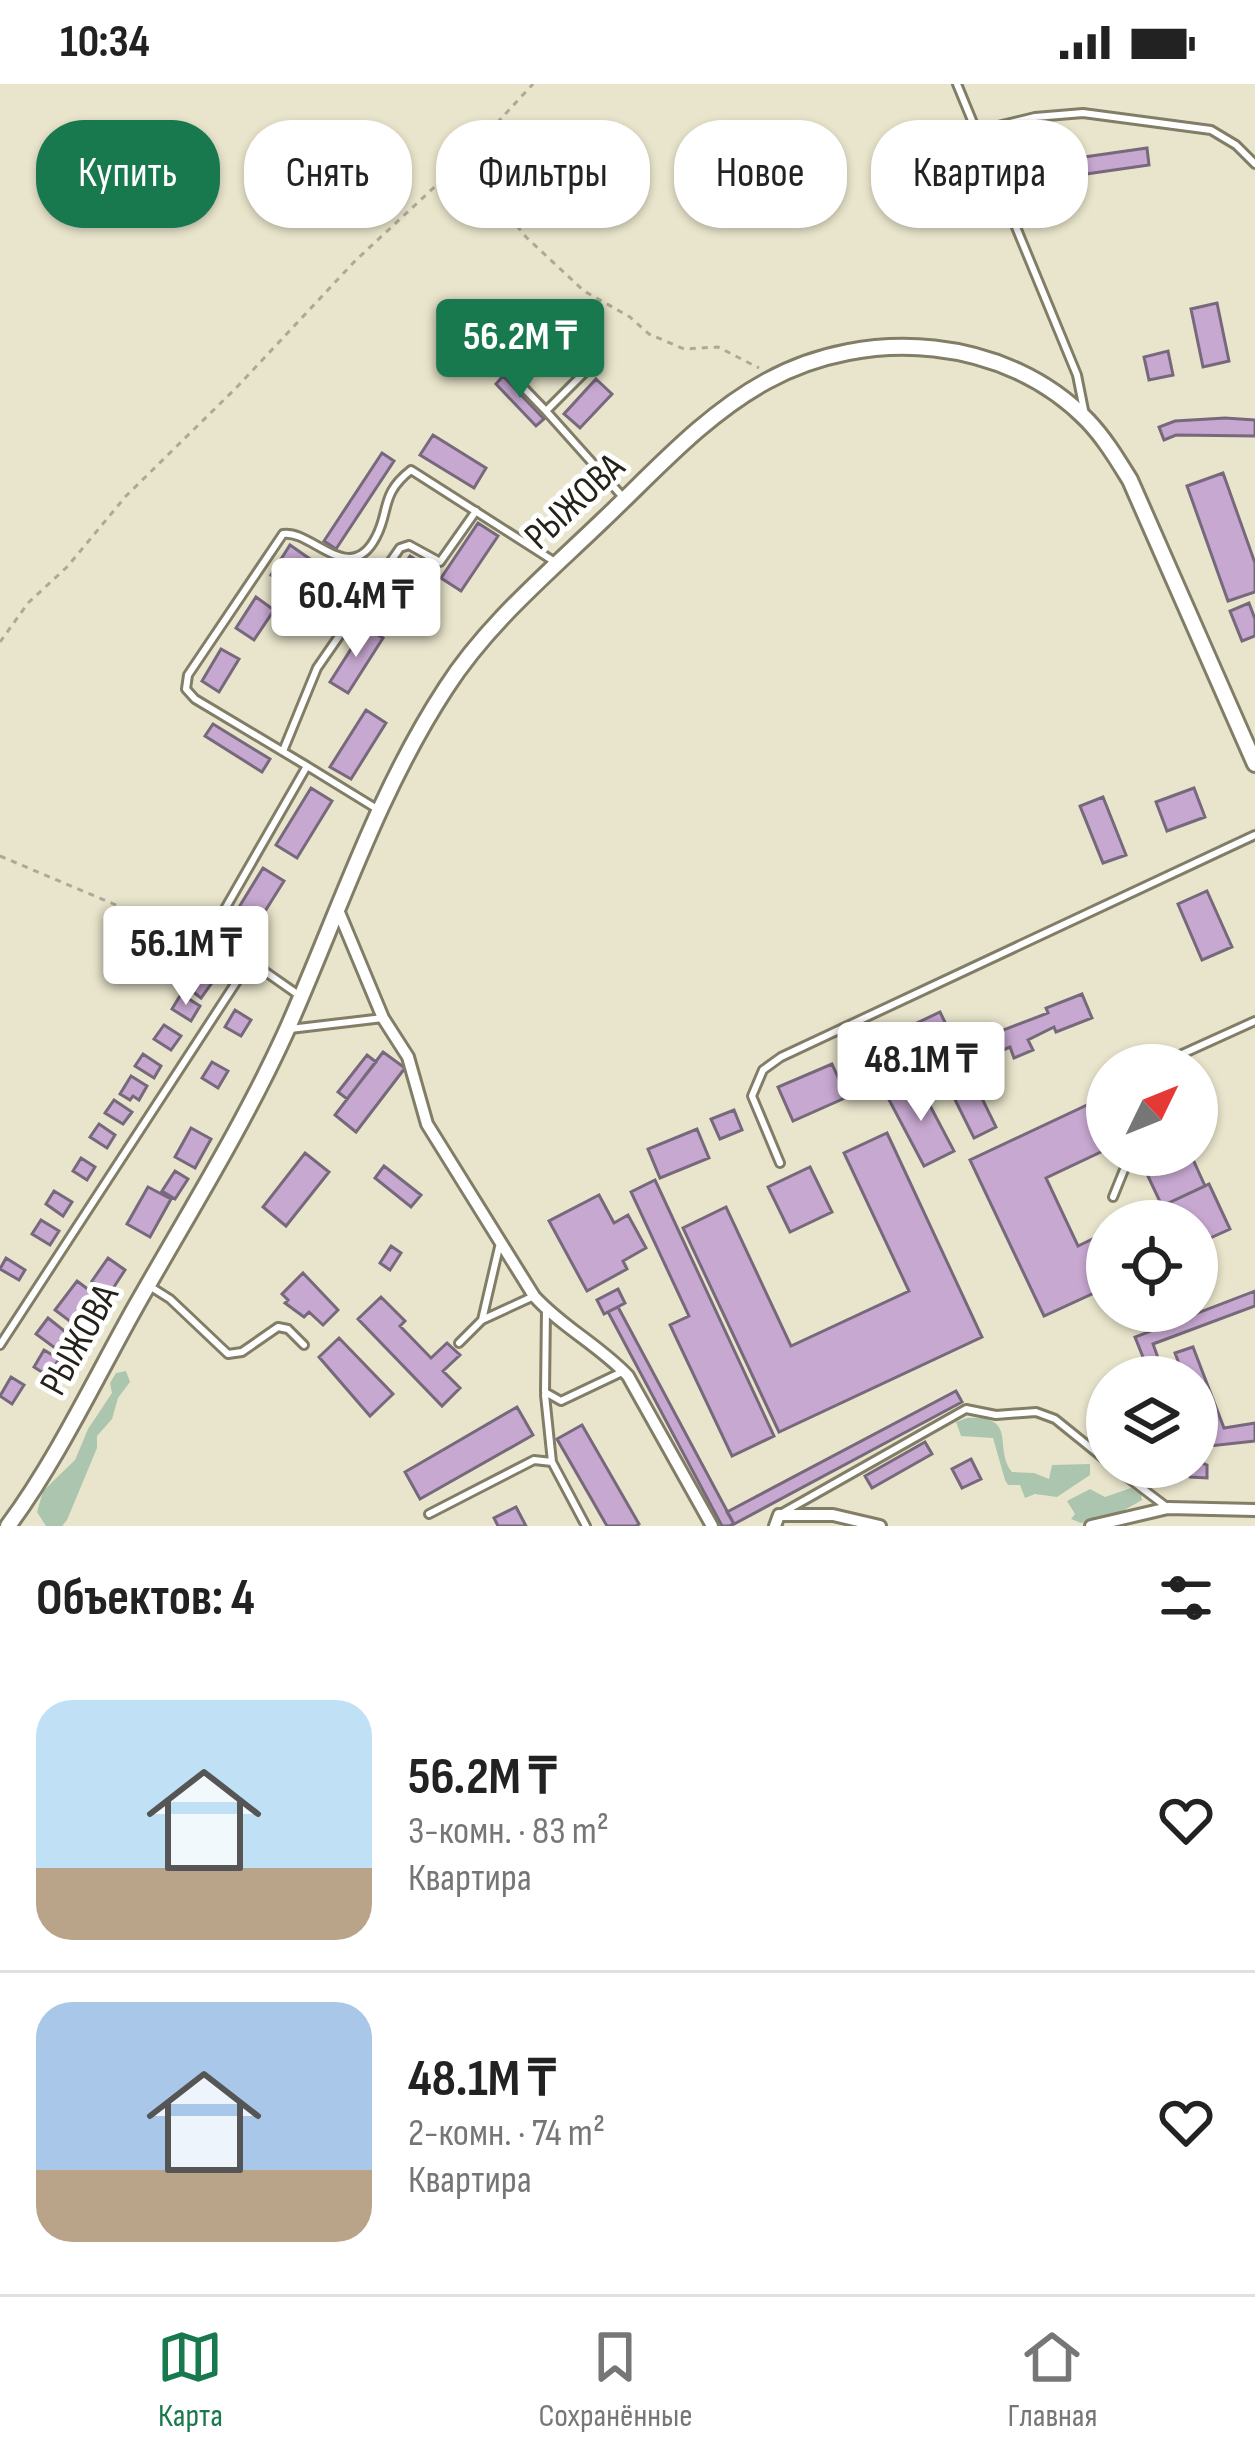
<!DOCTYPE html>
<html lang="ru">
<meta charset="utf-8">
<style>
:root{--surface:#fff;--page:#f2f2f2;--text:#222;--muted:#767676;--line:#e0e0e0;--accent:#18784e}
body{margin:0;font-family:"Sofia Sans Condensed",sans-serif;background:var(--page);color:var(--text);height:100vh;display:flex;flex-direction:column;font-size:45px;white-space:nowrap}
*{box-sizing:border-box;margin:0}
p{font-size:39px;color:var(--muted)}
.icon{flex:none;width:66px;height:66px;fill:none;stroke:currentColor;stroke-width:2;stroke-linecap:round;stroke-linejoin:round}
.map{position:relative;height:1442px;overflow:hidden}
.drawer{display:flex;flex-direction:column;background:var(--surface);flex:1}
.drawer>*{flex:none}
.guide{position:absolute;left:36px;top:36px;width:1185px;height:108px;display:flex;gap:24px}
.needle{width:78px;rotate:47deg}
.buttons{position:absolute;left:1086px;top:960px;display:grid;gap:24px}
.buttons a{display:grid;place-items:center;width:132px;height:132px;border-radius:50%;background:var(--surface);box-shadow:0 3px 9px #0004;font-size:60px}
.price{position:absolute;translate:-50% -102px;padding:0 27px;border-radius:12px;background:#fff;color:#222;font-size:39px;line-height:78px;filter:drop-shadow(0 3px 6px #0008)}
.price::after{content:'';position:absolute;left:50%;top:72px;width:36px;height:27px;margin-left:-18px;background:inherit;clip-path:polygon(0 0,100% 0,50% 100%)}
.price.selected{background:var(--accent);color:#fff}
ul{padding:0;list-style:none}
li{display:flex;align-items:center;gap:36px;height:300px;padding:0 36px}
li+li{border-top:3px solid var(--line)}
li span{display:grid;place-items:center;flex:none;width:336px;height:240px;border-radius:36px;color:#555}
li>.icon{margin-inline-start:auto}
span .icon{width:144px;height:144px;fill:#fffc;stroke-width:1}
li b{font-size:51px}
h2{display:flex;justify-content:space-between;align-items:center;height:144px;padding:0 36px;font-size:51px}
.pill{padding:0 42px;border-radius:48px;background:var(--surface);box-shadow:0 3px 9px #0004;font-size:42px;line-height:108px}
.pill.selected{background:var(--accent);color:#fff}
.status{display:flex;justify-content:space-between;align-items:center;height:84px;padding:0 60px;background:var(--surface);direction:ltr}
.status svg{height:33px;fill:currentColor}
.tab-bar{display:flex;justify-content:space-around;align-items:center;height:168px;border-top:3px solid var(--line);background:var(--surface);font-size:33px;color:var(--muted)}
.tab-bar a{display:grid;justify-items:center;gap:6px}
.tab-bar .selected{color:var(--accent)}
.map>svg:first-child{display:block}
.green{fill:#acc5af}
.building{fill:#c7a8d1;stroke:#77697c;stroke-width:3}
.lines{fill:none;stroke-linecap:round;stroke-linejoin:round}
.service-casing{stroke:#817d66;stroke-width:12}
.minor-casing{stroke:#817d66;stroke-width:16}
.tertiary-casing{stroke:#817d66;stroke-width:20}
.path{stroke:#ada995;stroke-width:3;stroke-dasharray:6 6;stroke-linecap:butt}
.service{stroke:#fff;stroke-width:6}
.minor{stroke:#fff;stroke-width:10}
.tertiary{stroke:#fff;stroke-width:14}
.labels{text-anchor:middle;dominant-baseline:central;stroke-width:10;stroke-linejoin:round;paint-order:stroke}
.street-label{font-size:39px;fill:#242219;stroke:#fff}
</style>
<div class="status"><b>10:34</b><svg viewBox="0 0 49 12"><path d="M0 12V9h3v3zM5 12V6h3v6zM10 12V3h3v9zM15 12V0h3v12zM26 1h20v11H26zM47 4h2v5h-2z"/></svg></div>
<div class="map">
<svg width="1255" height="1442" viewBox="0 0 1255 1442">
<rect width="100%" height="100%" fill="#e9e5cc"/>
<path class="green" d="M126,1287L130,1298L118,1314L112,1335L97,1352V1364L67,1436L62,1442H46L37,1428L43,1407L75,1376L88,1345L112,1309L110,1299L116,1289Z
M967,1334C1019,1331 993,1364 1012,1388L1034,1389L1049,1395L1052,1381L1090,1380V1391L1057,1413L1035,1410L1025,1414L1020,1401H1008L1005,1396L993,1354L961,1352L956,1338Z
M1131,1404L1141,1410L1142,1416L1119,1429L1081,1439L1071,1435L1075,1430L1067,1417L1090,1405L1105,1413Z"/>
<path class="building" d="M1147,64L1149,81L1079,91L1077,74Z
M1059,81L1061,95L1021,101L1019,87Z
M1217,219L1229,277L1203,283L1191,225Z
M1168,267L1173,291L1149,296L1144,273Z
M503,292L544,335L536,342L496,300Z
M596,295L612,310L580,344L564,330Z
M1225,334L1255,336V352L1176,351L1164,356L1159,343L1175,337Z
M433,351L486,384L474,404L420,371Z
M382,369L394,377L336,465L324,457Z
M1223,389L1255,479V508L1228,517L1187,402Z
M478,439L498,452L461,507L441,494Z
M290,461L310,475L291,504L271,491Z
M410,472L429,485L393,540L373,527Z
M256,513L274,526L254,556L236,544Z
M1249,519L1255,535V552L1242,557L1230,527Z
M365,543L383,554L348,609L330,598Z
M221,565L239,575L219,608L202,597Z
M366,626L386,639L351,695L330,683Z
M213,640L270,675L262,688L205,652Z
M311,704L332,717L297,774L276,761Z
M1194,704L1205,733L1167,747L1156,718Z
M1103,713L1126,771L1103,779L1080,722Z
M263,784L284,797L245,859L225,846Z
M1207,807L1232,863L1202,876L1178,820Z
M198,891L211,900L201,914L188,904Z
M181,910L200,922L191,937L172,925Z
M1082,910L1092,934L1056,948L1054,943L1028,956L1033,966L1014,974L1010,963L1003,966L1000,960L978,973L972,958L1048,929L1046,924Z
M235,926L251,936L241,952L225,943Z
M940,928L996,1043L974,1054L917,939Z
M164,941L181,952L171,966L154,955Z
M886,954L902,988L867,1004L852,970Z
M383,968L405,984L356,1048L335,1031Z
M143,970L161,982L154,994L135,982Z
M367,971L376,978L347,1015L338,1008Z
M212,978L228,987L218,1004L202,994Z
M832,980L847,1013L793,1037L778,1003Z
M131,992L147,1002L139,1016L133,1012L130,1016L120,1010Z
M917,997L954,1067L924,1082L887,1012Z
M1104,1013L1107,1065L1046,1094L1078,1162L1107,1148V1203L1044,1232L970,1076Z
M114,1016L132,1028L123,1040L105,1029Z
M734,1026L742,1046L720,1055L711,1035Z
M99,1040L115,1051L107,1064L90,1053Z
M191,1044L211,1055L195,1084L175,1073Z
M697,1045L709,1074L660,1094L648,1065Z
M887,1049L982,1253L779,1348L683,1144L726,1123L791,1262L909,1207L844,1069Z
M305,1069L329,1088L286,1142L263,1123Z
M1138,1071H1191L1205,1102L1162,1122Z
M81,1074L95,1083L87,1096L73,1087Z
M384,1082L421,1111L411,1123L375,1094Z
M810,1083L832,1128L790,1148L768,1103Z
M175,1087L188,1095L175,1115L162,1107Z
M655,1096L774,1352L732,1372L670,1241L689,1232L631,1108Z
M1209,1100L1230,1145L1197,1160V1137H1130Z
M148,1103L171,1115L150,1153L127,1140Z
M54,1107L72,1118L63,1132L46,1120Z
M599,1111L614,1139L628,1131L646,1164L623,1177L627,1185L587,1207L549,1137Z
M41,1136L59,1147L50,1161L32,1150Z
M391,1162L401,1169L390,1186L380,1179Z
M6,1174L25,1186L19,1196L0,1185Z
M108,1174L125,1186L110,1209L92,1197Z
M303,1189L338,1226L323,1241L309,1228L304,1233L285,1219L288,1216L282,1210Z
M77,1197L93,1209L71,1238L55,1226Z
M618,1205L625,1219L604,1230L597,1216Z
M1255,1207V1222L1153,1260L1165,1293H1151L1135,1253Z
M381,1213L405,1237L400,1242L431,1274L447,1259L460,1271L443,1287L460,1304L442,1322L358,1235Z
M618,1223L734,1440L729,1442H722L608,1228Z
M48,1234L67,1249L55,1264L36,1250Z
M339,1254L393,1310L370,1332L319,1273Z
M1193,1263L1224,1344L1255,1339V1357L1210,1362L1197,1327V1293H1184L1175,1269Z
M44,1266L59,1275L48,1292L34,1283Z
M11,1293L24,1301L12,1320L0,1312Z
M956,1307L962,1318L734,1440L727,1428Z
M517,1323L533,1351L420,1415L405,1388Z
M582,1341L639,1440L636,1442H607L557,1355Z
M925,1358L932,1370L872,1404L865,1392Z
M971,1375L981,1395L962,1404L952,1385Z
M1197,1377L1207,1381V1394L1190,1393L1186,1383H1197Z
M516,1423L526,1442H498L494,1434Z"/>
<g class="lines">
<g class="service-casing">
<path id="service" d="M957,0L1077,291L1085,331
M977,47L1035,33L1083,29L1211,46L1236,61L1255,80
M586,287L546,327L622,412
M515,295L546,327
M283,667L317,584L400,464L409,461L440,478L476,427
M307,682L195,615L186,605L188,591L283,450C311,445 350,504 376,453C390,427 380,410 411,386L555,478
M250,877L300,912
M290,945L383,934
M1158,981L1255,937
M780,1079L752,1012L763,986L781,973L1255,751
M1113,1113L1130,1071
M151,1203L170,1215L228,1270L242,1268L278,1243L288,1245L304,1261
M546,1225L545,1308L561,1317L622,1288
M482,1236L499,1163
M459,1259L482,1236L534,1212
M0,1261L250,877L210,851L307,682L377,725
M545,1311L552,1378L586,1442
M1114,1383L1168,1424
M782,1429L966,1325L996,1331L1036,1328L1055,1335L1107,1377
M429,1430L534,1376L552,1378"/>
</g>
<g class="minor-casing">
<path id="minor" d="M338,826L383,934L408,973L427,1040L534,1212C562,1243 600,1262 628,1292L712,1442
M775,1442L779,1431H833L880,1442
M1091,1442L1168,1424L1255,1426"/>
</g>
<g class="tertiary-casing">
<path id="tertiary" d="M8,1442C58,1374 95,1295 136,1222C187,1132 242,1044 285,950C337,834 376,711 446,604C487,540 547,490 601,438C653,389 704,331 767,297C867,242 1006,252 1088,337C1105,355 1117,375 1130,396L1255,680"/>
</g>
<path class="path" d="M458,83L481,98L526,153L584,207L630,233L649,250L684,265L718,263L759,284
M0,558L28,519L67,483L126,412L236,304L355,177L457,82L533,0
M0,772L142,832L178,836L203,848"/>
<use href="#service" class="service"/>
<use href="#minor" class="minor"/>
<use href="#tertiary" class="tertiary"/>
</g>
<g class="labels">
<g class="street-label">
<text transform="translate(575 418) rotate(-43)">РЫЖОВА</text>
<text transform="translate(80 1256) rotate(-61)">РЫЖОВА</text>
</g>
</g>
</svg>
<div class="buttons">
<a><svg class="needle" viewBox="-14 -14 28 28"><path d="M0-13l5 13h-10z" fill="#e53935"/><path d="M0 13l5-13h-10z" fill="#767676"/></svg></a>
<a><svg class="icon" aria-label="locate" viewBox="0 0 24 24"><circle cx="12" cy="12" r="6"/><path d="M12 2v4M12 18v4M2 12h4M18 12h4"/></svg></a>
<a><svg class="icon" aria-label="layers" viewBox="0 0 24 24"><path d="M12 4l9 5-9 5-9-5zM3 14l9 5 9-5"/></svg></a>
</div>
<b class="price selected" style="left:520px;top:317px">56.2M ₸</b>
<b class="price" style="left:356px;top:576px">60.4M ₸</b>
<b class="price" style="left:186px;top:924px">56.1M ₸</b>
<b class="price" style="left:921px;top:1040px">48.1M ₸</b>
<div class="guide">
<a class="pill selected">Купить</a>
<a class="pill">Снять</a>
<a class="pill">Фильтры</a>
<a class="pill">Новое</a>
<a class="pill">Квартира</a>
</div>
</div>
<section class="drawer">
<h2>Объектов: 4<svg class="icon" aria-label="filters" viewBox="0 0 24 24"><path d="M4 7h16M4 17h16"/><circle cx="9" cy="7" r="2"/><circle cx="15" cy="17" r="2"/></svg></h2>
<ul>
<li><span style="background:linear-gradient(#bfe0f5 70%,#b9a48a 0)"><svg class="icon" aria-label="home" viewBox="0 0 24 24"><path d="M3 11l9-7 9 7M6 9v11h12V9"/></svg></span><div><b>56.2M ₸</b><p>3-комн. · 83 m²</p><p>Квартира</p></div><svg class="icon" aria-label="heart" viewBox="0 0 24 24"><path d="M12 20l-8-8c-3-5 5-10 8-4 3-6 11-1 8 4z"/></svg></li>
<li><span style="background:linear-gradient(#a9c7e8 70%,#b9a48a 0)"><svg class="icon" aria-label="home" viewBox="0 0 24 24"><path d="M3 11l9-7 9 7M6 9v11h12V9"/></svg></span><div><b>48.1M ₸</b><p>2-комн. · 74 m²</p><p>Квартира</p></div><svg class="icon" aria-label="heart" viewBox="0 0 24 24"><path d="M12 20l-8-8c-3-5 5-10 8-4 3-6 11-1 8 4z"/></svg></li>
</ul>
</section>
<nav class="tab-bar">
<a class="selected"><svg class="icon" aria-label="map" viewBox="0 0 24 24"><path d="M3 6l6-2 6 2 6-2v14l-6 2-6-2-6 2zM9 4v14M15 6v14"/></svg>Карта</a>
<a><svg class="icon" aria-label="saved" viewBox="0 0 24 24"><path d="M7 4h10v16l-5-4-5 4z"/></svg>Сохранённые</a>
<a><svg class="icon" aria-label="home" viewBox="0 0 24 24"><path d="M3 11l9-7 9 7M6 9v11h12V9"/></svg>Главная</a>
</nav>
